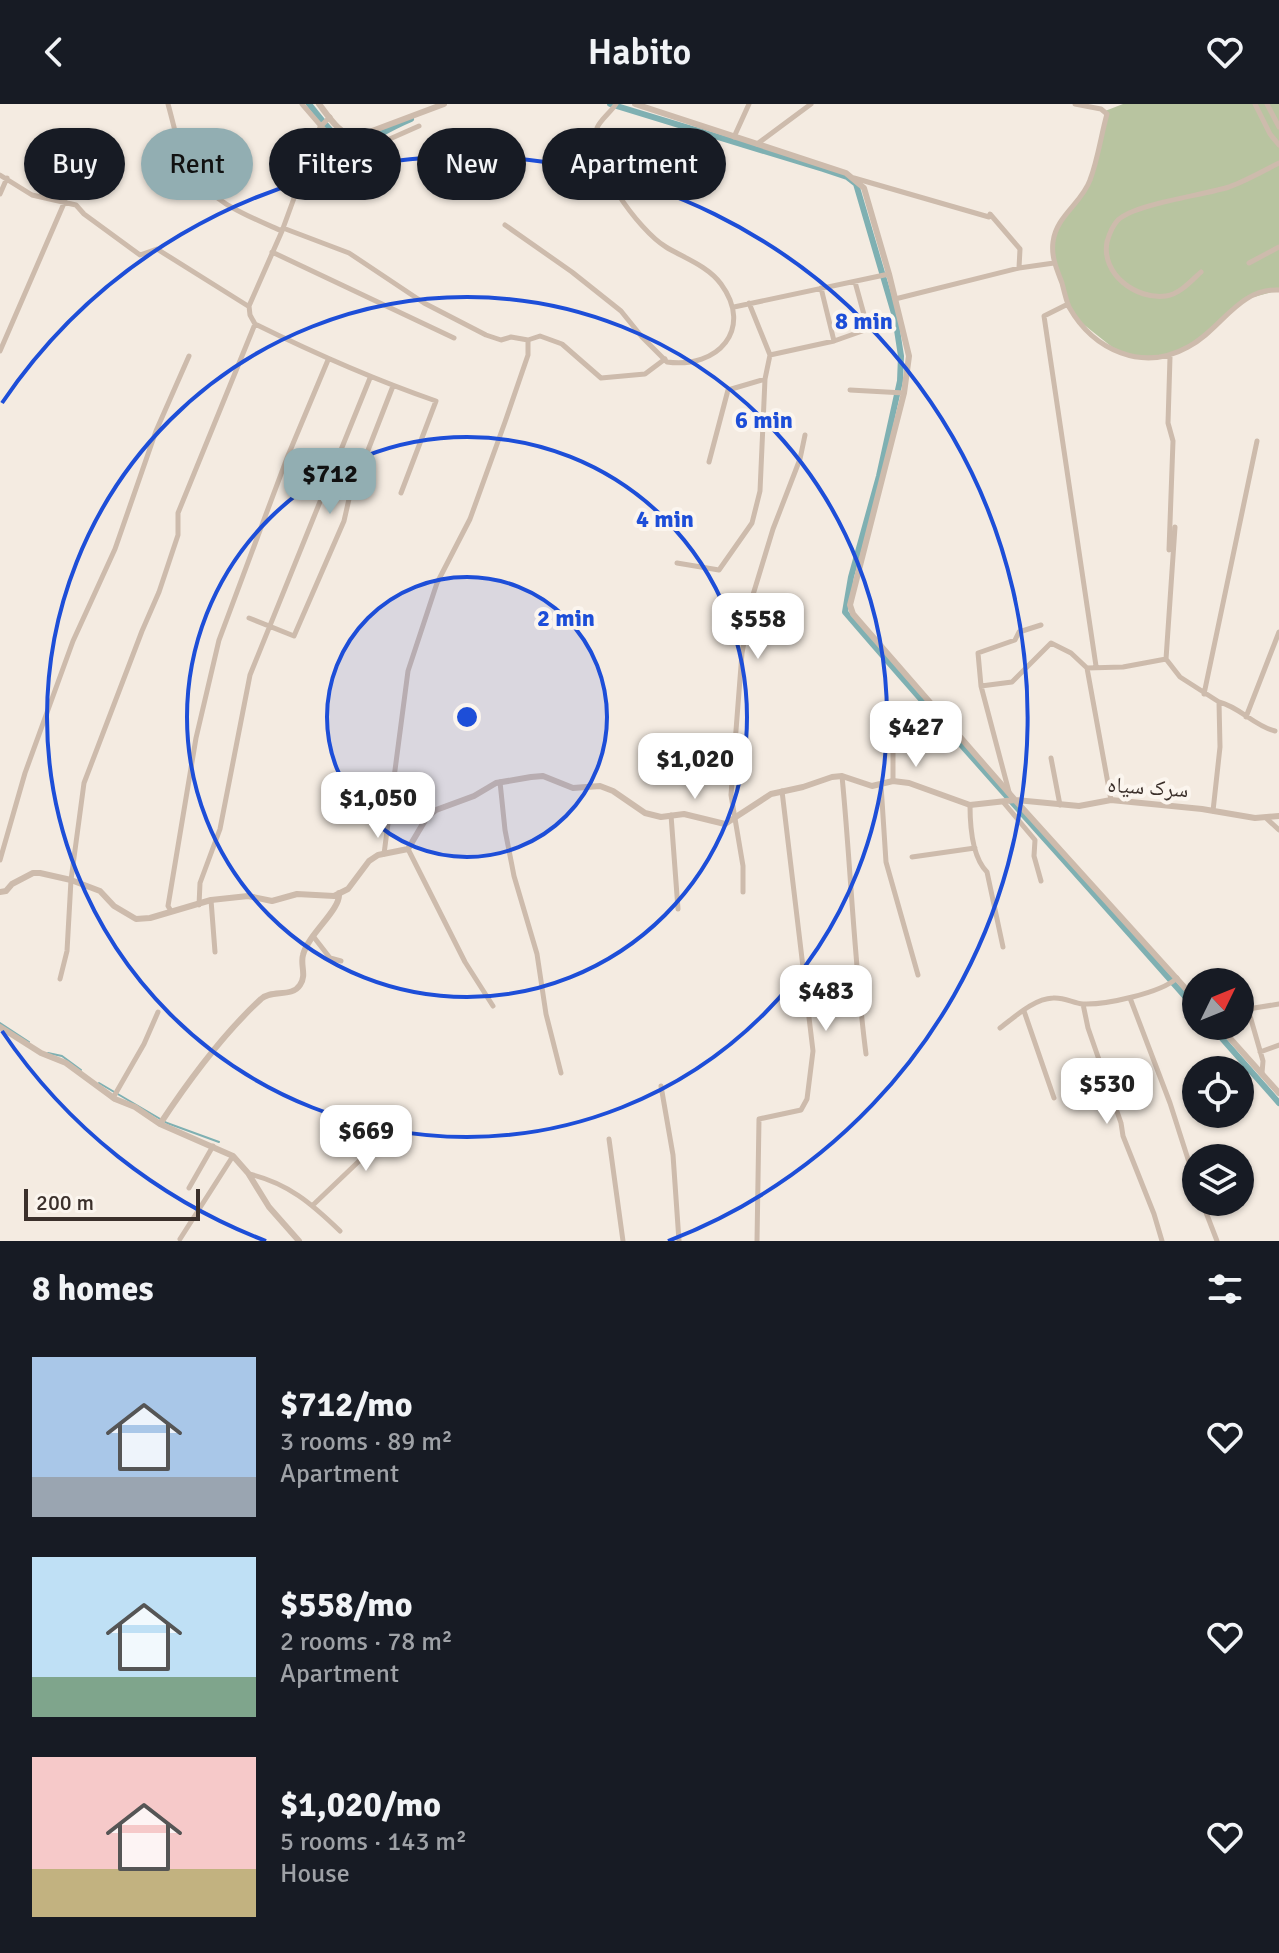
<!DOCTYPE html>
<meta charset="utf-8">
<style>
:root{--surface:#171b24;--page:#242831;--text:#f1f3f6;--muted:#9ea1a6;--accent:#92aeb2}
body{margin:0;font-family:Signika,"Noto Naskh Arabic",sans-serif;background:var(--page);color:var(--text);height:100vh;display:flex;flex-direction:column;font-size:30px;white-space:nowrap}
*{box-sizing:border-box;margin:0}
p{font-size:26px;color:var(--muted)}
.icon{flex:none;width:44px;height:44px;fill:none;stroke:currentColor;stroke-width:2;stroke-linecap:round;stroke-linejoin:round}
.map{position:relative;height:1137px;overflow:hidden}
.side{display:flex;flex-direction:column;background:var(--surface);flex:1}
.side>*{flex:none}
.banner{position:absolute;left:24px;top:24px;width:800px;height:72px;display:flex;gap:16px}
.needle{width:52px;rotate:47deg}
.tools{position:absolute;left:1182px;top:864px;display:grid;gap:16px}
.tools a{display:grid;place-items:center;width:72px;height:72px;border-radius:50%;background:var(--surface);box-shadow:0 2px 6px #0004;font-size:40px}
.scale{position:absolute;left:24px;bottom:20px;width:176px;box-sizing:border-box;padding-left:8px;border:4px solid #3b302b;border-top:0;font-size:22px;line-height:28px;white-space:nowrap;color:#3b302b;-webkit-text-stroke:6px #fbf5ee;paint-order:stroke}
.price{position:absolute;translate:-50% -68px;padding:0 18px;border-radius:16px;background:#fff;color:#222;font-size:26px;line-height:52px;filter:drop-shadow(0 2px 4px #0008)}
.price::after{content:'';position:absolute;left:50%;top:48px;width:24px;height:18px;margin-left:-12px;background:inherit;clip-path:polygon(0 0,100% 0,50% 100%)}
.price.active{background:var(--accent);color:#111}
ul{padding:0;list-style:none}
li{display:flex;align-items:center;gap:24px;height:200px;padding:0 32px}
li span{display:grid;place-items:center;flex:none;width:224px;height:160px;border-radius:0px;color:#555}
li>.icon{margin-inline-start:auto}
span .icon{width:96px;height:96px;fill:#fffc;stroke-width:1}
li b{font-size:34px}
h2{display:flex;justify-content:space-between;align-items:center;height:96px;padding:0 32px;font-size:34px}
.pill{padding:0 28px;border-radius:36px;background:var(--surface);box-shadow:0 2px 6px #0004;font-size:28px;line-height:72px}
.pill.active{background:var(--accent);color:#111}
header{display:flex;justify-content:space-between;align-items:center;height:104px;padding:0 32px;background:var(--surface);font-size:36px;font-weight:600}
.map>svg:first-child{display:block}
.green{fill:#b8c4a0}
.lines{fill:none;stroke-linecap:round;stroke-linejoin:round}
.stream{stroke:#7fb0b2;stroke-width:2}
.canal{stroke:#7fb0b2;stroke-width:6}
.minor{stroke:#cdbbac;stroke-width:5}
.tertiary{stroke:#cdbbac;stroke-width:6}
.ring{fill:none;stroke:#1d4ed8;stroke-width:4}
.labels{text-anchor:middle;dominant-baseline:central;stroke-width:8;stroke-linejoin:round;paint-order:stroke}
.street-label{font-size:22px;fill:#3b302b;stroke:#fbf5ee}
.centre{fill:#1d4ed8;stroke:#fbf5ee;stroke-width:4}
.ring-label{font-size:24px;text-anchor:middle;font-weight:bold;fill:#1d4ed8;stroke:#fbf5ee;stroke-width:8;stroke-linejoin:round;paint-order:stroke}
</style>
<header><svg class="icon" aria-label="back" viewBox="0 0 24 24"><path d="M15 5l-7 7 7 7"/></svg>Habito<svg class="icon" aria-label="heart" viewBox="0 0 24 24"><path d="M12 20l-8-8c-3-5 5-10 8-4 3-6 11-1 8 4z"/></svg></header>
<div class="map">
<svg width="1279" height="1137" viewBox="0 0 1279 1137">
<rect width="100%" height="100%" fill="#f4ebe1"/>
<path class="green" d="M1123,0H1279V186L1243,196L1193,241L1170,253L1122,251L1078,216L1068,200L1054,159L1055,128L1091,75L1107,10L1105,7Z"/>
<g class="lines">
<path class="stream" d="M0,919L29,938
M48,949L62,952L81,966
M99,979L167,1019L219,1038"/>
<path class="canal" d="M309,0C359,64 349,41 411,15
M610,0L823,65L847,73L856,80L895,213L901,252L900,277L879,372L851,473L845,508C960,642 1079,772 1196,905
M1211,922L1279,999"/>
<path class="minor" d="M168,0C174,21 178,46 190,65C210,98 248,112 282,127
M302,0L340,44L358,49L419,22
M1075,0L1101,5L1107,10C1101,31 1098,55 1090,76C1082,99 1056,112 1053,138C1051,153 1057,166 1062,179C1064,187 1066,196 1069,203C1094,247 1143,268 1188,243C1221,226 1238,184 1279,186
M1255,0L1270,30L1279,41
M1267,0L1279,23
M330,13L320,23L282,127L249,202L250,211L255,220C316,250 372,275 436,297L401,389
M734,33L749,0
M757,40L811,0
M0,71L32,91L76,101L84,110L140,151L157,145L248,202
M854,74L989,113L990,110L1020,145L1019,164L1054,159
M0,90L7,74
M505,121L572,168L621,207L642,233L667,258C718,265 754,225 721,180C708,162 684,154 666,143C639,127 587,56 597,24C600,16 611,8 616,0
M283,124L349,149L424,199L486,231L501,236L511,233L528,236L540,232L562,240L601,274L645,270L665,255
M272,148L454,234
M1249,159L1279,143
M1201,168C1191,177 1180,190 1166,192C1136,196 1101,170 1107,138C1109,131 1113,121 1118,116C1134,100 1204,91 1229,83C1246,77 1263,67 1279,59
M821,184L834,237
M895,195L1019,164
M1068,200L1044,212L1096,562
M734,203L889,170
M0,247L65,97
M770,251L834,237L868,225L855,178
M850,286L904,289
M709,358L728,286L765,275
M1175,423L1166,555L1180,573L1219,598L1220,643L1213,707
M1169,446L1173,337L1168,319L1170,253
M677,459L719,466L752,419L760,387L765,275L770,251L749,199
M249,514L294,532L344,417L349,395L393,282
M981,582L1012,578L1051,539L1071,549L1087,564
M1204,590L1257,337
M1219,598C1240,603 1254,622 1275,627
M893,611V677
M1246,613L1279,528
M1051,654L1060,701
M842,672C851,765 854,858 866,950
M500,678L505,726L514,772L537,850L546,910L561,969
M881,681L886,758L918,871
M1009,688L981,582L978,549L1015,536L1019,528L1041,521
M1111,696L1087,564L1123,563L1166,555
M1004,699L1035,736L1034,752L1041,777
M970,701C970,722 972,753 987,768L1003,843
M671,711L678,805
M1266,714L1279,726
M408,745L465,858L493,902
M384,750L408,567L437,479L470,415L505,318L528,251V236
M912,753L975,744
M0,756L25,669L73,537L115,445L156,327L189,252
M743,788V762L731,691L742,549L752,494L773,425L800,355L805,331
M211,796L215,848
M199,801L200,779L220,725L250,571L370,274
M171,807L168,802L196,634L219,536L287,354L328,256
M313,832L330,854L341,857
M60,875L67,847L71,776L84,679L142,527L159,488L178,431V409L255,220
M1130,894L1170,999L1196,1080
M1083,900L1088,924L1121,1019L1123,1032L1154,1110L1162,1137
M1024,907L1054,994
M1000,924C1015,913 1033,895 1053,894C1064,893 1073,899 1083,900C1105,901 1161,889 1177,874
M1260,948L1279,941
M1262,969L1263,957L1248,905L1279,900
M661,982L673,1051L679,1137
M113,994L144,940L158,908
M609,1035L623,1137
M249,1070C288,1079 312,1100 340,1127
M189,1084L213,1042
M1202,1098L1217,1137
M313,1101L401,1017
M180,1135L233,1052
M757,1137L759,1015L801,1006L807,995L813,947L782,687"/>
<path class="tertiary" d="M319,0C329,13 339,30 356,33L444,0
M635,0L846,69L864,84L889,170L909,252L904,289L850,501L853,510L1015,696L1196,896
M0,788L6,787L12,780L33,769H40L71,776L100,787L114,802L136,815L150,814L211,796L248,792L272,797L297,790L334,792L348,785L369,757L378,751L408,745L427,713L436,706L474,692L496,679L531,673L543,672L573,684L600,682L613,687L645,709L661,713L684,710L725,720L771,690L803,683L832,673L842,672L872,682L893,677L909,679L970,701L1015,696L1079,702L1111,696L1202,705L1255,714L1279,712
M1219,922L1279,989
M0,923L41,949L66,959L115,995L135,1003L160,1020L233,1052L248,1069L269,1103L299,1137
M160,1020C189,976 222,931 261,895C271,885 292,894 300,881C307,871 300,861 303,851C308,830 341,806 339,789"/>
</g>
<circle cx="467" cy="613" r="140" fill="#1d4ed8" fill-opacity=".12"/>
<g class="ring">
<circle cx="467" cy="613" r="140"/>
<circle cx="467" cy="613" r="280"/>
<circle cx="467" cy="613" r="420"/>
<path d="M266 1137A561 561 0 0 1 2 927M2 299A561 561 0 1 1 668 1137"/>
</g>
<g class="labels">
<g class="street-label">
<text transform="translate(1148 683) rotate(4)">سرک سیاه</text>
</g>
</g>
<circle cx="467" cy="613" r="12" class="centre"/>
<g class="ring-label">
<text x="864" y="225">8 min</text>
<text x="764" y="324">6 min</text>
<text x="665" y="423">4 min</text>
<text x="566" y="522">2 min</text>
</g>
</svg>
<div class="tools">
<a><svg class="needle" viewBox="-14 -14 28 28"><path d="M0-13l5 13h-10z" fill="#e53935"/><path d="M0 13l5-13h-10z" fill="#9ea1a6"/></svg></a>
<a><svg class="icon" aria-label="locate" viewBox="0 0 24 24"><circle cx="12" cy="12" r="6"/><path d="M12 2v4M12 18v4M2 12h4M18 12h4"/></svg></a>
<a><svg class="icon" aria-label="layers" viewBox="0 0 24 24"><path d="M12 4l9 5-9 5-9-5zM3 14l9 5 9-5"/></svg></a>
</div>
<div class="scale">200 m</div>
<b class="price active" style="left:330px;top:412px">$712</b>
<b class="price" style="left:758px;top:557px">$558</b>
<b class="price" style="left:916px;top:665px">$427</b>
<b class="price" style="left:695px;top:697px">$1,020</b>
<b class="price" style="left:378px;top:736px">$1,050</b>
<b class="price" style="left:826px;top:929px">$483</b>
<b class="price" style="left:1107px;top:1022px">$530</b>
<b class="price" style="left:366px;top:1069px">$669</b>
<div class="banner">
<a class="pill">Buy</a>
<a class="pill active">Rent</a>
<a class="pill">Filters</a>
<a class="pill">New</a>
<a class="pill">Apartment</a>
</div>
</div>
<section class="side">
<h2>8 homes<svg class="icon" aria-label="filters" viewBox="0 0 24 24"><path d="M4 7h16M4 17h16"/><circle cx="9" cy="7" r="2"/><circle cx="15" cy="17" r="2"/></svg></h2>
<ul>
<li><span style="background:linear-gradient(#a9c7e8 75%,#9aa5b1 0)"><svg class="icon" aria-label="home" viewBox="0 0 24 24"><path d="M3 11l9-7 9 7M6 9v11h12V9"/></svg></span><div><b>$712/mo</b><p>3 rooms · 89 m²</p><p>Apartment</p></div><svg class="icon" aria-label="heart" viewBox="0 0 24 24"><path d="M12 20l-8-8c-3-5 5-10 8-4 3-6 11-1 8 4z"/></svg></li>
<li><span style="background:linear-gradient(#bfe0f5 75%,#7fa58c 0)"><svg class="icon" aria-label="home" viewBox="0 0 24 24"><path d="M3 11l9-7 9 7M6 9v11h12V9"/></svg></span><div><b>$558/mo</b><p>2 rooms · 78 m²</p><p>Apartment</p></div><svg class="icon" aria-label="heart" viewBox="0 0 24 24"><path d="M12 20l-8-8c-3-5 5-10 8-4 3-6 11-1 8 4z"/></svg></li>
<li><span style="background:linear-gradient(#f6c9c9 70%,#c2b280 0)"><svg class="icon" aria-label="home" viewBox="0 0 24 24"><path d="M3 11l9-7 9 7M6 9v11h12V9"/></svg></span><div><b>$1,020/mo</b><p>5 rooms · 143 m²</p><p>House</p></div><svg class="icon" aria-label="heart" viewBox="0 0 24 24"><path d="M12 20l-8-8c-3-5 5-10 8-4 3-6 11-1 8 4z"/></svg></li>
</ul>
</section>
